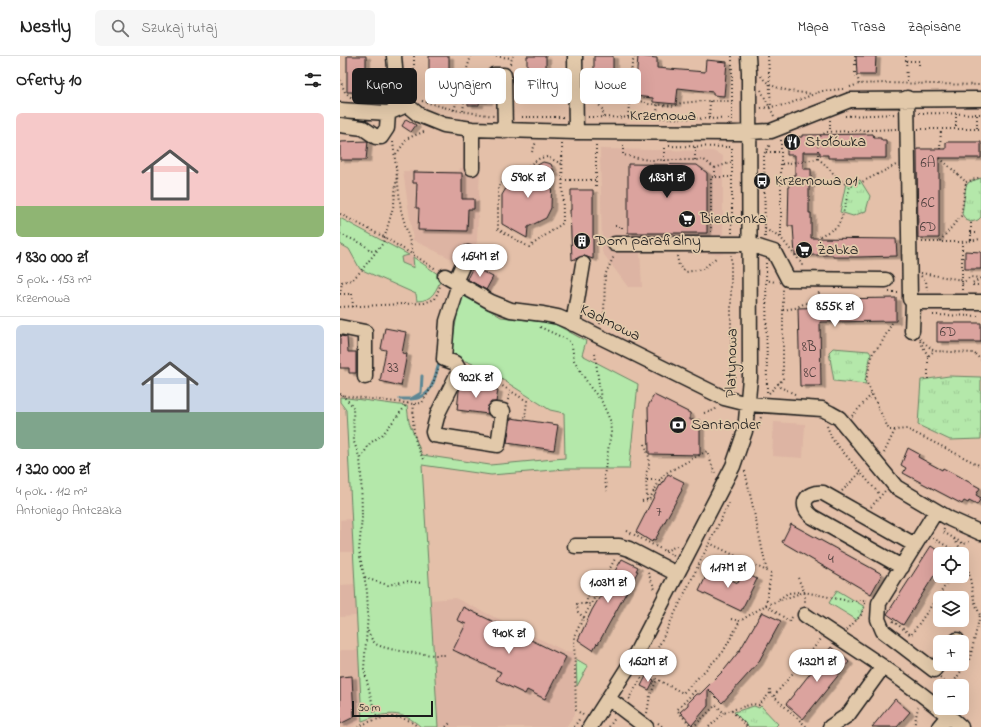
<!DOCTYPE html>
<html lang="pl">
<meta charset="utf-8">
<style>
:root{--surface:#fff;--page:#f6f6f6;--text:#222;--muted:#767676;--line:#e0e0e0;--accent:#1c1c1c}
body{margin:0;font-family:"Indie Flower",sans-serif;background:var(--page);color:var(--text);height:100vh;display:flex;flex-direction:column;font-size:15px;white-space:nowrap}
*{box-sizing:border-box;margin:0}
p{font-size:13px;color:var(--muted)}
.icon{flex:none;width:22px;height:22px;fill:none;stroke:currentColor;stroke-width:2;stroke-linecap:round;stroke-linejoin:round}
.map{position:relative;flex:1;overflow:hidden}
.panel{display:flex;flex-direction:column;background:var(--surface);width:340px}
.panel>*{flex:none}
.top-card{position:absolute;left:12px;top:12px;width:380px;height:36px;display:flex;gap:8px}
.buttons{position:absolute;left:593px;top:491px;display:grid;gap:8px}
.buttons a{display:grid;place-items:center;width:36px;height:36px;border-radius:6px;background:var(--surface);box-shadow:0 4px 16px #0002;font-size:20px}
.scale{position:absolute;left:12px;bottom:10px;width:81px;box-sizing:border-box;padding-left:4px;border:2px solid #1c1c1c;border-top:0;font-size:11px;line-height:14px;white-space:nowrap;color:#1c1c1c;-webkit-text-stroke:3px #e2c9aa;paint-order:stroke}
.price{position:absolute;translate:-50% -34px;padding:0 9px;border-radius:14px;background:#fff;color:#222;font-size:13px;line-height:26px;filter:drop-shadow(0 1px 2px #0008)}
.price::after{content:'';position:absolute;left:50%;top:24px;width:12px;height:9px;margin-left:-6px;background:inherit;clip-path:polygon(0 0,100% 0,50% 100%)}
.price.selected{background:var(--accent);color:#fff}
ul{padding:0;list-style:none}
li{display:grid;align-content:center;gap:8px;height:212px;padding:0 16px}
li+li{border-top:1px solid var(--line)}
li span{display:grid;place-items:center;height:124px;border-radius:6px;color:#555}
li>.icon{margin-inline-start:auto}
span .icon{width:72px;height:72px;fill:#fffc;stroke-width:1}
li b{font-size:17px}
h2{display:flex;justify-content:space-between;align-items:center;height:48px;padding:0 16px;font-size:17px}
.chip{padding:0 14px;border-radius:6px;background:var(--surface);box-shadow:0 4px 16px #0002;font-size:14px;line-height:36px}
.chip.selected{background:var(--accent);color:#fff}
header{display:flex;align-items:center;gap:24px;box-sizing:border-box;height:56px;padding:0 20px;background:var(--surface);border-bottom:1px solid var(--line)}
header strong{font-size:19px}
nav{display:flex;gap:22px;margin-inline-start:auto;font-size:14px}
.search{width:280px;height:36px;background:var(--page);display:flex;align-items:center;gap:10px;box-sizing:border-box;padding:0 14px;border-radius:6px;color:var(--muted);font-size:15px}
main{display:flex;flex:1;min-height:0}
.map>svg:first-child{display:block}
.built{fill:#ddb4a3}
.green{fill:#b4e8aa;stroke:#688263}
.park{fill:url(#park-tufts);stroke:#688263}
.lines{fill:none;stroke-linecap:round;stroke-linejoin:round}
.stream{stroke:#5b8795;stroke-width:3}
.building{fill:#dba39e;stroke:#1c1c1c;filter:url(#shadow)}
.minor-casing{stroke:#1c1c1c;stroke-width:17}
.path{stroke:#1c1c1c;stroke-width:2;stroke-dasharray:1 3;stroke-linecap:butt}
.minor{stroke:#e2c9aa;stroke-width:14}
.labels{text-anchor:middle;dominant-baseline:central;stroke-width:3.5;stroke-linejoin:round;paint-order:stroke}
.number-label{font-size:14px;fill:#4c3e3c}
.street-label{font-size:16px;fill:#1c1c1c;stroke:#e2c9aa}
.poi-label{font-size:16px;fill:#1c1c1c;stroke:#e2c9aa;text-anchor:start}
</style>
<header>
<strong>Nestly</strong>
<div class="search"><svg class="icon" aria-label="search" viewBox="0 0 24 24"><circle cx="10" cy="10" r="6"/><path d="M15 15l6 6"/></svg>Szukaj tutaj</div>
<nav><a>Mapa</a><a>Trasa</a><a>Zapisane</a></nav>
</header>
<main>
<section class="panel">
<h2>Oferty: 10<svg class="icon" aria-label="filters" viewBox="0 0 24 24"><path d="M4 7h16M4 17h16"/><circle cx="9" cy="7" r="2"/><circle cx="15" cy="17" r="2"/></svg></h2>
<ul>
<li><span style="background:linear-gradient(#f6c9c9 75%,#8fb573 0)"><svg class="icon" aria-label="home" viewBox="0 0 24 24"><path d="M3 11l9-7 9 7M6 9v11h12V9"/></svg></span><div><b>1 830 000 zł</b><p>5 pok. · 153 m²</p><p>Krzemowa</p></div></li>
<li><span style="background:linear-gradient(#c9d6e8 70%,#7fa58c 0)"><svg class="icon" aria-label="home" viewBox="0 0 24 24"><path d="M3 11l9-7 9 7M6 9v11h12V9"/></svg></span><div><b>1 320 000 zł</b><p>4 pok. · 112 m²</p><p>Antoniego Antczaka</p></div></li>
</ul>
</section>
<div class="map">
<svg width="641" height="671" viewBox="0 0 641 671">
<defs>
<pattern id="park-tufts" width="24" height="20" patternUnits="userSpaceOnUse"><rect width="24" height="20" fill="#b4e8aa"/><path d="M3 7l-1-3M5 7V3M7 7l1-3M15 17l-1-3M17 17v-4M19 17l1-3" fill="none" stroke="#9ac692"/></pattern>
<filter id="shadow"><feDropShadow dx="4.5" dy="2.5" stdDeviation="0" flood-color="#0004"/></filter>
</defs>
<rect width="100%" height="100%" fill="#e4c0a9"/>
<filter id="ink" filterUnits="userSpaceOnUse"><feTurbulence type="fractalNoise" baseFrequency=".025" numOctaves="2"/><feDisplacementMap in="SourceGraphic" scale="8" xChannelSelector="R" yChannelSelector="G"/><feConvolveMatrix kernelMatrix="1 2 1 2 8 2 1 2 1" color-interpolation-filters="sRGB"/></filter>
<g filter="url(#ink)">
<path class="built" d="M260,93L373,95L383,100V198L300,194L302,231H288L262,196Z
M120,112H140L137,185L131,208L157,220L149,239L121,226L126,210L73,184L63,115H119Z
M69,199L73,201L74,213L62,207L61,201Z
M434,366L465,368L463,402L432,400Z
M11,463L13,496H0V464Z
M15,528L16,560L0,561V529Z
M115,542L227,596L233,595L235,658L226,671H98L91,544Z
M0,594H18L22,665L11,671H0Z"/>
<path class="green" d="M0,162L69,199L61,201L62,207L74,212L73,201L102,221C96,234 93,245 77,245L76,238L20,213L9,193L0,188Z
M121,237L161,261L213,267L246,285L242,299L298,328L289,413H226L151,419L82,409L98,671H81C62,653 44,657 22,665L6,354L0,346V341L67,350L69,366L82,399L150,409L225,402L224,357L210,354L146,313L110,299Z"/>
<path class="park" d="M641,122V161L638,164L631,166L626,164L622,158L626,130L629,126Z
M520,124L530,140L526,155L513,160L500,156L506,127Z
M493,292L529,295L531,298L525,325L526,328L494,325L489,296Z
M609,320L641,321V383L610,384L578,369L581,324Z
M497,534L525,551L517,564L489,547Z
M236,603L248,610L237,630Z
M414,650L419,652L421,650L438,668L435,671H409L394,656Z"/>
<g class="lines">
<path class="stream" d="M60,343H71L81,337L82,320
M71,343C93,342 93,325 99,308"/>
</g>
<path class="building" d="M7,0H26V36H7Z
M89,0H109V27H89Z
M187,0H206V33H187Z
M254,0H273V21H254Z
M298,0L317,2V12L365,16L366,4L387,6L384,40L373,39V36L338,32L336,48L313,46V42L295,40Z
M516,0H536L535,19H517Z
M147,29H156V44H148V46H139V49H128V33L147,31Z
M66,63L76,69L71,76L62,70Z
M533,78L534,82H541V84H546V102H488V99H480V96H463V113H471V129H469V157H471V182L556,183L557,200L518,201H493V199H455L453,170H448L449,123H453V119H455V99H447V85H454V81H462V79Z
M28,85L26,104H0V86Z
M606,86H641V102H599V182H578L577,93H606Z
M203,106L211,108L215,118H212L211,152L206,162L188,171L187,182L162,168V139L171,124Z
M288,108L357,109L367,117V177H288Z
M73,116L122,117V143H134V153H128L127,175L78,174L79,152H76L77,127H73Z
M231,134H253V203L244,200L232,204L230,154H231Z
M625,195L641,196V213H625Z
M133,211L153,221L146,234L127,223Z
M556,242V265L480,266L481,330H460L458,252L487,251V243Z
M597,267H641V286H597Z
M45,272L66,276L62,297L67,298L61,330L40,325L46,294L41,293Z
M0,280L7,281L8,296H16V317H9V312H0Z
M122,328L158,334L156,346H151L147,353L148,358L117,354L119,335Z
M314,339L350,357V364H360V399L309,398L308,350Z
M171,362L218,369L214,394L167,387Z
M568,392L579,398L578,401L602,414L603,412L640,432L636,439L641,442L637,449L629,445L628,447L624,445L622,448L563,417L566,412L561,409Z
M328,418L344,426L341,433L342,434L315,484L313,483L312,486L296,476L320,429L321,430Z
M451,468L542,518L531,538L442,486Z
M591,490L600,496V510L563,569L547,558Z
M282,503L298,511L296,515H298L258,588L257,587L253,594L238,584L252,554Z
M369,514L398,527L403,516L417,523L401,555L359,535Z
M123,551L226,601L205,643L187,634L185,638L156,624L161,616L113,594L126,568L117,564Z
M422,556L441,565L418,607L382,647L368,633V650L352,669L340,656L348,649V646L356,638H360L385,613L400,594Z
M491,591L509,606L463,663L446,648Z
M12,620L14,661L0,668V621Z
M306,620L314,624L309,634L301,630Z
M555,643L570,656L557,671H532Z"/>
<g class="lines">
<g class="minor-casing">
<path id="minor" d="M54,0L56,24L61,40L67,49L79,59L104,69L132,73L236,76L392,77L431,75L510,44L641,43
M235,0L236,76
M154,19H164L165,75
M567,42L570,243L573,246H641
M0,54L48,57L67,49
M0,69L23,72L36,81H41L47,72L48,57
M132,112V73
M275,188H409L434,196L448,223L546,224
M105,220L151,246L171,254L203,258L218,261L232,267L384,342L408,348L482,353L490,357L499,362L556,431L610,463L641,477
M115,226L128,197
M119,228L107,265L104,303L115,307L118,312V317L98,357L93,376L94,379L158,389L163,355L155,354
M233,268L243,208
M0,271L25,276V321
M572,275L573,246
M596,455L539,547L538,563L543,575L594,614L600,606
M235,490H279L289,493L337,518
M562,511L473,461C458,450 465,435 483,437L575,489
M465,559C518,595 574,628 621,671
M615,586L617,584
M269,643L306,671
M250,671L292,605L393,410L405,375L410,322L409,16L408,0
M490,671L508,659L542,612
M599,671L609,659"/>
</g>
<path class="path" d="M74,0V37
M152,0L172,2
M392,0V65
M428,0L431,51
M515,0V17L518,23L519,28
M566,0L567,28
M566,5H579V12
M170,8L173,0
M248,14L251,39
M421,20C430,34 456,36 472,38
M0,24L5,36L12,42
M510,31L519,28L545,27L641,29
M421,34L434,60
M247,39L290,40
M252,40L263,54V61
M289,44L306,46L309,48L335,50L341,47L362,45H392
M82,45L114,54L154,60
M421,52L446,49L482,35L503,33
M114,54L131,0
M123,55L126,30L144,23
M579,57L641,58
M616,57V73
M505,60L557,58
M182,61H224
M248,61L392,63
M288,61L292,8L295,0
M316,62L318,49
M369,62L370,45
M490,64V75
M637,72V58
M578,73H641
M441,84V182L462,208V212
M53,86L61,154L73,197
M222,88L223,167L189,191L158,173V130L200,102L207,101L222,108
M256,89V131
M283,89V99L308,104H364L375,112V121
M325,90L392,91
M355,91V104
M600,93L601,73
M192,96L196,86
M426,96H441
M56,98L68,82L86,75
M600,102L626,126
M478,103V82L486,76L556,73
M442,108L478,103C490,110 499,130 514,130L556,109
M324,109V90
M375,112L392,106
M222,124H256
M626,126L641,121
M0,158L44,181L96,213
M275,170H282V176
M425,173L441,182
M371,176V121H392
M392,177V89
M631,177H636
M0,178L23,188L31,195L37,194
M480,180L497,171L502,161L510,130
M425,181L424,98L431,87
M631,184V166
M600,185L621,160L626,126
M582,186H622
M337,200L339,210L346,216L363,213L377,201
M426,207L427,337
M581,217L622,224
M581,220L586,225L587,234
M641,223L632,227L633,229H641
M425,224L436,226
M622,228L630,221L641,222
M622,234V186L641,183
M549,236H558
M0,238L2,226L12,224L20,216L43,187L54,148L57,117
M0,238H12L13,251
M0,251L84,247L95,243L100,230
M443,254L455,252L470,245L480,236
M593,259L641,260
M552,267L541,288L533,296L526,325L549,374H555
M260,268L264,258L265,219L274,200
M200,271L228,284L232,290L234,304L250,331L260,343
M580,283L594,295L634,297L641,304
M580,285L588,300
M255,298L261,344L270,364L271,376L264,420L267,435
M129,319L149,322L187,345L185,362
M391,321H399
M588,323V300L594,295
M438,327L440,331L457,339
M388,331L391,321V199
M429,337L443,323V233
M0,338L5,340L74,348L82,347L92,330L98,313
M2,339L13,350L14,386L20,403L21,414L22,461L19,495L27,535L28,558L24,613L35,658L40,662
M168,344L170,336
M74,348C72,365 73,391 85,404
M364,357L375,354L377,351
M512,360L532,338
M487,370L492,383L540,439
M418,374L421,361
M305,388L309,401V411L306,417L307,444
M544,397L555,374L567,373L641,410
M21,402L30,387L42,379L68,347
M405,415L427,515
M307,424H320
M502,435L521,416
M302,445L309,444L320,424L326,417L367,395L375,418
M531,451L545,435
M604,473L603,476L624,488L629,486
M287,475L334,500
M593,482L615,495V498
M614,483L626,501L634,544L640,559
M369,487L431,517L426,549L400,565L391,563
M325,495L337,490
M308,517L315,533
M25,521L28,523L48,529L66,525L81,527
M458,522L465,538V548
M252,526L263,527
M258,526V519L267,520
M439,543L448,537L458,536
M246,548L249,536L252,533
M426,549L464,536L509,545L527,544
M426,549L449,565L453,560
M244,562L238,556L237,548H252
M553,565L571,579L612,520
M507,574L521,559L526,544
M28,575C30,580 32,585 36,588C47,595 93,600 107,599
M305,617L343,637L383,596L400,565
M600,622L611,630
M611,630L630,602L640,559
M430,637L467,671
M434,640L481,583
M290,643L289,642L308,612L389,447
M391,654L413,648L419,649L430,637V633
M307,657L310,640L317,623
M243,659L236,654L234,580L276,501
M318,667L323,671
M18,671C37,661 61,655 78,671
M106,671L110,667
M234,671L240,662
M269,671L275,662
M352,671L337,654L355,635H361
M353,671L376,649L384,657L391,654L407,671
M369,671L384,657
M574,671L578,651"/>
<use href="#minor" class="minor"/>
</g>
</g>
<defs>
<g id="restaurant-disc" transform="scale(0.9)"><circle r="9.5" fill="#1c1c1c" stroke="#e2c9aa"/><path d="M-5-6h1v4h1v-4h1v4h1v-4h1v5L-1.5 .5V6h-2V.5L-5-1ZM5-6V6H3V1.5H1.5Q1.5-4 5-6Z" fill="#fff"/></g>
<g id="bus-disc" transform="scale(0.9)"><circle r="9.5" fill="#1c1c1c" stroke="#e2c9aa"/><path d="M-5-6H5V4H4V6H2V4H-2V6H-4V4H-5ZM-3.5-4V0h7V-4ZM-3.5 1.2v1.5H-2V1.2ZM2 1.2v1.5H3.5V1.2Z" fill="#fff"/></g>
<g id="supermarket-disc" transform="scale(0.9)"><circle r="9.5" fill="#1c1c1c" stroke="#e2c9aa"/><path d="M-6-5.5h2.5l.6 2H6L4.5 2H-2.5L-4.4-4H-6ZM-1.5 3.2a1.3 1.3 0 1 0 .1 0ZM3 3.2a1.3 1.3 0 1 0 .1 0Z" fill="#fff"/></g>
<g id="building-disc" transform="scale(0.9)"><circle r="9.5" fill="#1c1c1c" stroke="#e2c9aa"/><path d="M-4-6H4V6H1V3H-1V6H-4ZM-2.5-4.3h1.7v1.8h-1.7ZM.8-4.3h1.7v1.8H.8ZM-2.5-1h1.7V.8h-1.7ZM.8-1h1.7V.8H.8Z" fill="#fff"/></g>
<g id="bank-disc" transform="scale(0.9)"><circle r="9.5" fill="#1c1c1c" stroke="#e2c9aa"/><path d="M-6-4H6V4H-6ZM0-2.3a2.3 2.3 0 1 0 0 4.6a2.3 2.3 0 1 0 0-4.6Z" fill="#fff"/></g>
</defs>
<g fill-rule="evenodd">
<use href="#restaurant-disc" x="452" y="86"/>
<use href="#bus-disc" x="422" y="125"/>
<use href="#supermarket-disc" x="347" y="163"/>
<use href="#building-disc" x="242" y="185"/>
<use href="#supermarket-disc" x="464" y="194"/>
<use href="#bank-disc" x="338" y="369"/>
</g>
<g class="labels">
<g class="number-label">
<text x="588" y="107">6A</text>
<text x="588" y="147">6C</text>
<text x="588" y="171">6D</text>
<text x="608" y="276">6D</text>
<text x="469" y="291">8B</text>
<text x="53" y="312">33</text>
<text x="470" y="317">8C</text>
<text x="319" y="456">7</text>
<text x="491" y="503">4</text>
</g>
<g class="street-label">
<text x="323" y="60">Krzemowa</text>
<text transform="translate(270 267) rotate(26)">Kadmowa</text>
<text transform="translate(392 307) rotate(-89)">Platynowa</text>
</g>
<g class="poi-label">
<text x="465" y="86">Stołówka</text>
<text x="435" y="125">Krzemowa 01</text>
<text x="360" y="163">Biedronka</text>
<text x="255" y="185">Dom parafialny</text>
<text x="477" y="194">Żabka</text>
<text x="351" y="369">Santander</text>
</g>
</g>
</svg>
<div class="buttons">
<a><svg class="icon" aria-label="locate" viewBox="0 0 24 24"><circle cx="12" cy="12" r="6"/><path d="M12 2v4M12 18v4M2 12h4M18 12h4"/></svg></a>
<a><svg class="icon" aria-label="layers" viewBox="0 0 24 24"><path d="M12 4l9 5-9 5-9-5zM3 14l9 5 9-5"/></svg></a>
<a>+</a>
<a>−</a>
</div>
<div class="scale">50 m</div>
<b class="price" style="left:188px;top:143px">590K zł</b>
<b class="price selected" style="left:327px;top:143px">1.83M zł</b>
<b class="price" style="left:140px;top:222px">1.64M zł</b>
<b class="price" style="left:495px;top:272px">855K zł</b>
<b class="price" style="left:136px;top:343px">902K zł</b>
<b class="price" style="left:388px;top:533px">1.17M zł</b>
<b class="price" style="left:268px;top:548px">1.03M zł</b>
<b class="price" style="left:169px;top:599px">940K zł</b>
<b class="price" style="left:308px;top:627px">1.62M zł</b>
<b class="price" style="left:477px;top:627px">1.32M zł</b>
<div class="top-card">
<a class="chip selected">Kupno</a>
<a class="chip">Wynajem</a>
<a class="chip">Filtry</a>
<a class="chip">Nowe</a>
</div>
</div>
</main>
